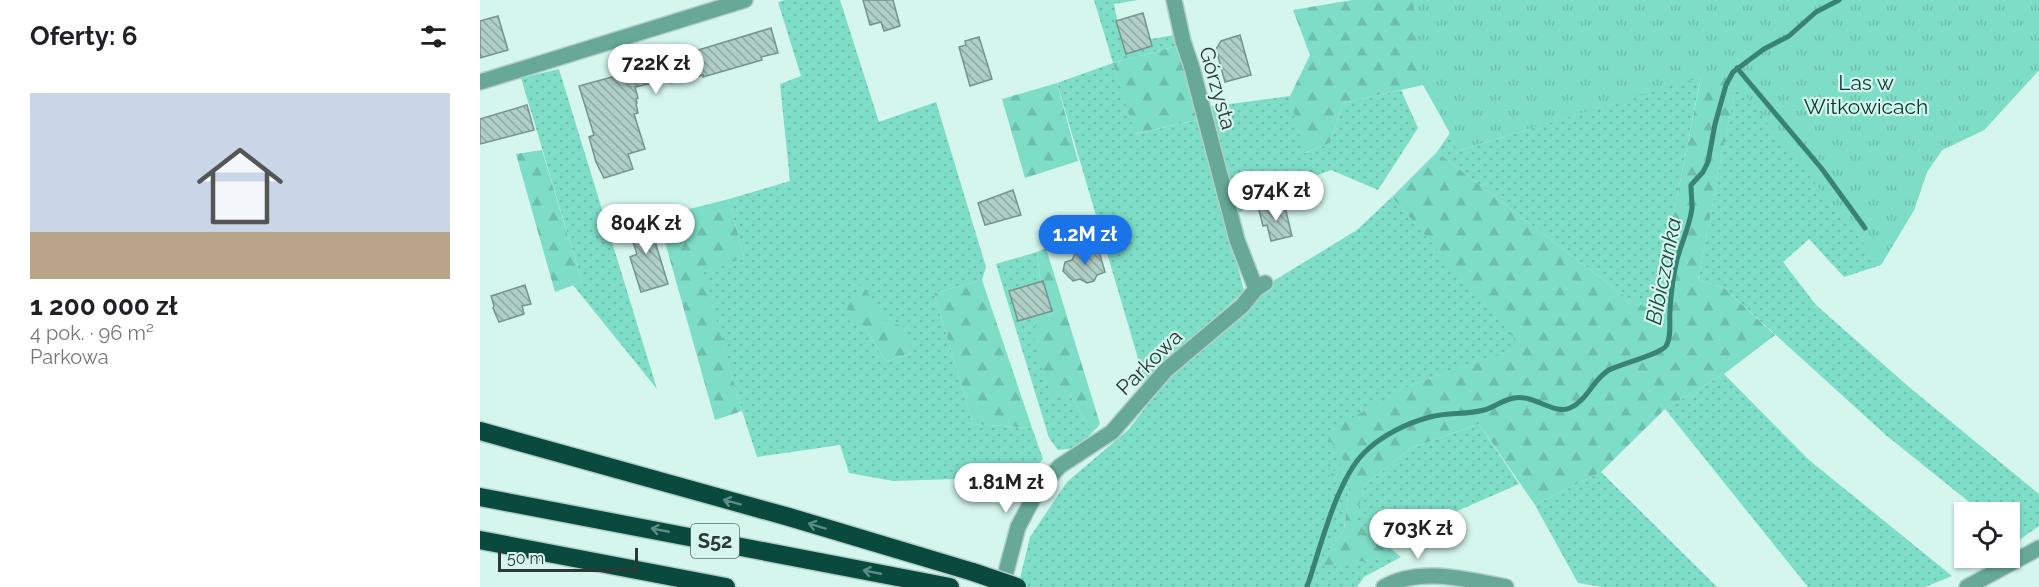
<!DOCTYPE html>
<html lang="pl">
<meta charset="utf-8">
<style>
:root{--surface:#fff;--page:#f6f6f6;--text:#202124;--muted:#757577;--line:#e0e0e0;--accent:#1a73e8}
body{margin:0;font-family:Raleway,sans-serif;background:var(--page);color:var(--text);height:100vh;display:flex;flex-direction:column;font-size:22px;white-space:nowrap}
*{box-sizing:border-box;margin:0}
p{font-size:20px;color:var(--muted)}
.icon{flex:none;width:33px;height:33px;fill:none;stroke:currentColor;stroke-width:2;stroke-linecap:round;stroke-linejoin:round}
.map{position:relative;flex:1;overflow:hidden}
.side{display:flex;flex-direction:column;background:var(--surface);width:480px}
.side>*{flex:none}
.tools{position:absolute;left:1474px;top:502px;display:grid;gap:12px}
.tools a{display:grid;place-items:center;width:66px;height:66px;border-radius:0px;background:var(--surface);box-shadow:0 2px 4px #0004;font-size:30px}
.scale{position:absolute;left:18px;bottom:15px;width:140px;box-sizing:border-box;padding-left:6px;border:3px solid #2b3835;border-top:0;font-size:16px;line-height:21px;white-space:nowrap;color:#2b3835;-webkit-text-stroke:4px #d4f6ed;paint-order:stroke}
.price{position:absolute;translate:-50% -51px;padding:0 14px;border-radius:21px;background:#fff;color:#222;font-size:20px;line-height:39px;filter:drop-shadow(0 2px 3px #0008)}
.price::after{content:'';position:absolute;left:50%;top:36px;width:18px;height:14px;margin-left:-9px;background:inherit;clip-path:polygon(0 0,100% 0,50% 100%)}
.price.active{background:var(--accent);color:#fff}
ul{padding:0;list-style:none}
li{display:grid;align-content:center;gap:12px;height:318px;padding:0 30px}
li+li{border-top:2px solid var(--line)}
li span{display:grid;place-items:center;height:186px;border-radius:0px;color:#555}
li>.icon{margin-inline-start:auto}
span .icon{width:108px;height:108px;fill:#fffc;stroke-width:1}
li b{font-size:26px}
h2{display:flex;justify-content:space-between;align-items:center;height:72px;padding:0 30px;font-size:26px}
main{display:flex;flex:1;min-height:0}
.map>svg:first-child{display:block}
.grass{fill:url(#grass-dots);fill-rule:evenodd}
.forest{fill:url(#forest-firs)}
.park{fill:url(#park-tufts)}
.lines{fill:none;stroke-linecap:round;stroke-linejoin:round}
.stream{stroke:#388374;stroke-width:5}
.building{fill:url(#building-back-hatch);stroke:#75948c;stroke-width:1.5}
.minor-casing{stroke:#b2d0c8;stroke-width:18}
.motorway-casing{stroke:#b2d0c8;stroke-width:21}
.minor{stroke:#67a899;stroke-width:15}
.motorway{stroke:#09493e;stroke-width:18}
.motorway-bridge-casing{stroke:#b2d0c8;stroke-width:21;stroke-linecap:butt}
.motorway-bridge{stroke:#09493e;stroke-width:18}
.oneway{stroke:#5a8e84}
.labels{text-anchor:middle;dominant-baseline:central;stroke-width:4.5;stroke-linejoin:round;paint-order:stroke}
.shield{fill:#d4f6ed;stroke:#5e716c;stroke-width:1.5}
.shield-label{font-size:20px;font-weight:bold;fill:#2b3835}
.park-label{font-size:21px;fill:#08372f;stroke:#d4f6ed}
.street-label{font-size:21px;fill:#2b3835;stroke:#d4f6ed}
.water-label{font-size:22px;font-style:italic;fill:#1d4940;stroke:#d4f6ed}
</style>
<main>
<section class="side">
<h2>Oferty: 6<svg class="icon" aria-label="filters" viewBox="0 0 24 24"><path d="M4 7h16M4 17h16"/><circle cx="9" cy="7" r="2"/><circle cx="15" cy="17" r="2"/></svg></h2>
<ul>
<li><span style="background:linear-gradient(#c9d6e8 75%,#b9a48a 0)"><svg class="icon" aria-label="home" viewBox="0 0 24 24"><path d="M3 11l9-7 9 7M6 9v11h12V9"/></svg></span><div><b>1 200 000 zł</b><p>4 pok. · 96 m²</p><p>Parkowa</p></div></li>
</ul>
</section>
<div class="map">
<svg width="1559" height="587" viewBox="0 0 1559 587">
<defs>
<pattern id="grass-dots" width="8" height="8" patternUnits="userSpaceOnUse" patternTransform="scale(1.5)"><rect width="8" height="8" fill="#7eddc7"/><path d="M2 2h.1M6 6h.1" fill="none" stroke="#6dbeac" stroke-width="1.8" stroke-linecap="round"/></pattern>
<pattern id="forest-firs" width="22" height="20" patternUnits="userSpaceOnUse" patternTransform="scale(1.5)"><rect width="22" height="20" fill="#7eddc7"/><path d="M5 1l3.5 6h-7zM16 11l3.5 6h-7z" fill="#6dbeac"/></pattern>
<pattern id="park-tufts" width="24" height="20" patternUnits="userSpaceOnUse" patternTransform="scale(1.5)"><rect width="24" height="20" fill="#7eddc7"/><path d="M3 7l-1-3M5 7V3M7 7l1-3M15 17l-1-3M17 17v-4M19 17l1-3" fill="none" stroke="#6dbeac"/></pattern>
<pattern id="building-back-hatch" width="6" height="6" patternUnits="userSpaceOnUse" patternTransform="scale(1.5)"><rect width="6" height="6" fill="#aecec6"/><path d="M-1 5l2 2M0 0l6 6M5-1l2 2" fill="none" stroke="#8ea8a2"/></pattern>
</defs>
<rect width="100%" height="100%" fill="#d4f6ed"/>
<path class="grass" d="M305,0H360L399,122L456,102L506,267L502,280L454,293L493,424L552,428L563,459L550,474L508,478L413,481L369,473L360,445L277,457L262,411L222,271L264,258L249,199L310,181L300,84L321,76L298,2ZM383,325L432,353L406,362Z
M614,0H658L634,4L642,44L694,35L697,46L633,63L656,134L721,119L764,291L665,382L577,83L633,63Z
M79,69L177,389L93,285L102,282L41,78Z
M1221,76L1174,313L1143,295L957,152L970,133L978,151Z
M1256,83L1401,265L1364,277L1329,239L1303,262L1336,305L1429,387L1559,494V526L1538,541L1530,534V513H1503L1407,436L1244,288L1218,280Z
M921,90L938,128L898,190L851,170L828,179L756,214L727,107L810,96L825,153L850,143L863,103Z
M912,197L1042,346L929,386L864,461L869,486L864,530L839,565L921,557L884,577L877,587H538L550,537L587,482L648,430L693,372L795,280L877,230Z
M557,252L563,303L590,395L612,433L597,448L578,450L569,438L516,264Z
M1244,374L1329,460L1472,576L1445,587H1328L1185,409Z
M999,424L1039,484L904,543L873,527L884,486L931,448Z
M1121,472L1237,587H1122L1098,583L1055,505Z"/>
<path class="forest" d="M872,0H1559V70L1504,130L1462,150L1447,172L1434,210L1401,265L1256,84L1218,280L1244,288L1295,335L1244,374L1185,409L1121,472L1055,505L999,424L931,448L884,486L874,526H897L904,543L921,557L838,566L864,530L869,486L846,480L864,461L845,433L929,386L1041,346L912,197L957,152L1143,295L1174,312L1221,77L977,151L970,133L943,85L863,103L850,143L824,153L810,96L830,55L813,10Z
M697,46L721,119L655,134L633,63Z
M577,83L598,161L545,178L522,99Z
M62,150L102,282L75,292L36,154Z
M249,199L264,258L223,272L262,411L235,420L178,217Z
M566,248L620,424L612,433L590,395L571,394L553,334L563,303L557,252Z
M502,280L552,428L493,424L454,293Z
M382,283L404,320L425,327L432,353L406,362L383,325L369,321L367,308Z"/>
<path class="park" d="M933,0H1559V70L1504,130L1462,150L1447,172L1434,210L1401,265L1244,69L977,151L970,133L944,85Z"/>
<g class="lines">
<path class="stream" d="M1257,68L1342,169L1385,228
M827,587C840,549 856,482 883,454C900,436 927,423 950,417C968,412 987,415 1004,410C1014,407 1023,400 1034,398C1054,394 1073,415 1090,408C1107,401 1113,379 1129,370C1140,364 1181,354 1186,346C1192,337 1189,320 1190,310C1191,294 1193,276 1197,260C1201,243 1210,226 1212,208C1212,200 1211,193 1211,185L1223,172L1228,162L1235,124L1246,85L1253,72L1284,49L1309,36L1336,12L1359,0"/>
</g>
<path class="building" d="M383,0H413L420,26L404,31L401,22L390,25Z
M663,13L672,46L646,54L636,21Z
M18,16L28,50L0,58V21Z
M291,28L298,53L281,57L282,60L223,77V75L191,83L189,79L155,87L158,98L156,99L157,103L156,104L158,113L154,114L165,149L148,154L153,169L124,178L116,162L109,137L114,135L99,86L216,54L215,51Z
M760,35L771,75L745,82L736,49L741,41Z
M499,37L512,79L490,86L479,47L486,45L485,41Z
M47,105L54,130L0,144V119Z
M533,190L541,215L505,225L498,203Z
M804,203L812,236L791,241L787,225L783,226L779,210Z
M167,215L188,284L161,292L150,257L157,254L146,221Z
M604,248L609,251L618,248L625,272L617,275L614,281L607,283L600,279L593,281L583,271L585,262L592,260L597,250Z
M563,281L572,311L538,321L529,291Z
M45,285L51,304L42,306L44,314L19,322L13,308L14,306L11,296Z"/>
<g class="lines">
<g class="minor-casing">
<path id="minor" d="M694,0L703,41L712,68L757,240L776,289
M0,82L265,0
M522,587L538,527L555,495L566,481L580,466L632,432L686,370L762,306L776,289L785,283
M904,587C940,566 988,580 1026,587
M1487,587L1559,548"/>
</g>
<g class="motorway-casing">
<path id="motorway" d="M0,431L309,517L493,572
M0,497L470,587
M0,540L246,587"/>
</g>
<use href="#minor" class="minor"/>
<use href="#motorway" class="motorway"/>
<g class="motorway-bridge-casing">
<path id="motorway-bridge" d="M493,572L537,587"/>
</g>
<use href="#motorway-bridge" class="motorway-bridge"/>
</g>
<defs><path id="oneway-shaft" d="M-6 0H5M1.5-3L5.5 0L1.5 3" fill="none" stroke-width="1.6" stroke-linecap="round" stroke-linejoin="round" transform="scale(1.5)"/></defs>
<g class="oneway">
<use href="#oneway-shaft" transform="translate(252 502) rotate(-165)"/>
<use href="#oneway-shaft" transform="translate(337 526) rotate(-163)"/>
<use href="#oneway-shaft" transform="translate(180 530) rotate(-169)"/>
<use href="#oneway-shaft" transform="translate(392 572) rotate(-169)"/>
</g>
<g class="labels">
<rect class="shield" x="211" y="524" width="48" height="34" rx="4.5"/>
<g class="shield-label">
<text x="235" y="541">S52</text>
</g>
<g class="park-label">
<text x="1386" y="82">Las w<tspan x="1386" dy="24">Witkowicach</tspan></text>
</g>
<g class="street-label">
<text transform="translate(738 88) rotate(74)">Górzysta</text>
<text transform="translate(669 362) rotate(-45)">Parkowa</text>
</g>
<g class="water-label">
<text transform="translate(1183 271) rotate(-79)">Bibiczanka</text>
</g>
</g>
</svg>
<div class="tools">
<a><svg class="icon" aria-label="locate" viewBox="0 0 24 24"><circle cx="12" cy="12" r="6"/><path d="M12 2v4M12 18v4M2 12h4M18 12h4"/></svg></a>
</div>
<div class="scale">50 m</div>
<b class="price" style="left:176px;top:95px">722K zł</b>
<b class="price" style="left:796px;top:222px">974K zł</b>
<b class="price" style="left:166px;top:255px">804K zł</b>
<b class="price active" style="left:605px;top:266px">1.2M zł</b>
<b class="price" style="left:526px;top:514px">1.81M zł</b>
<b class="price" style="left:938px;top:560px">703K zł</b>
</div>
</main>
